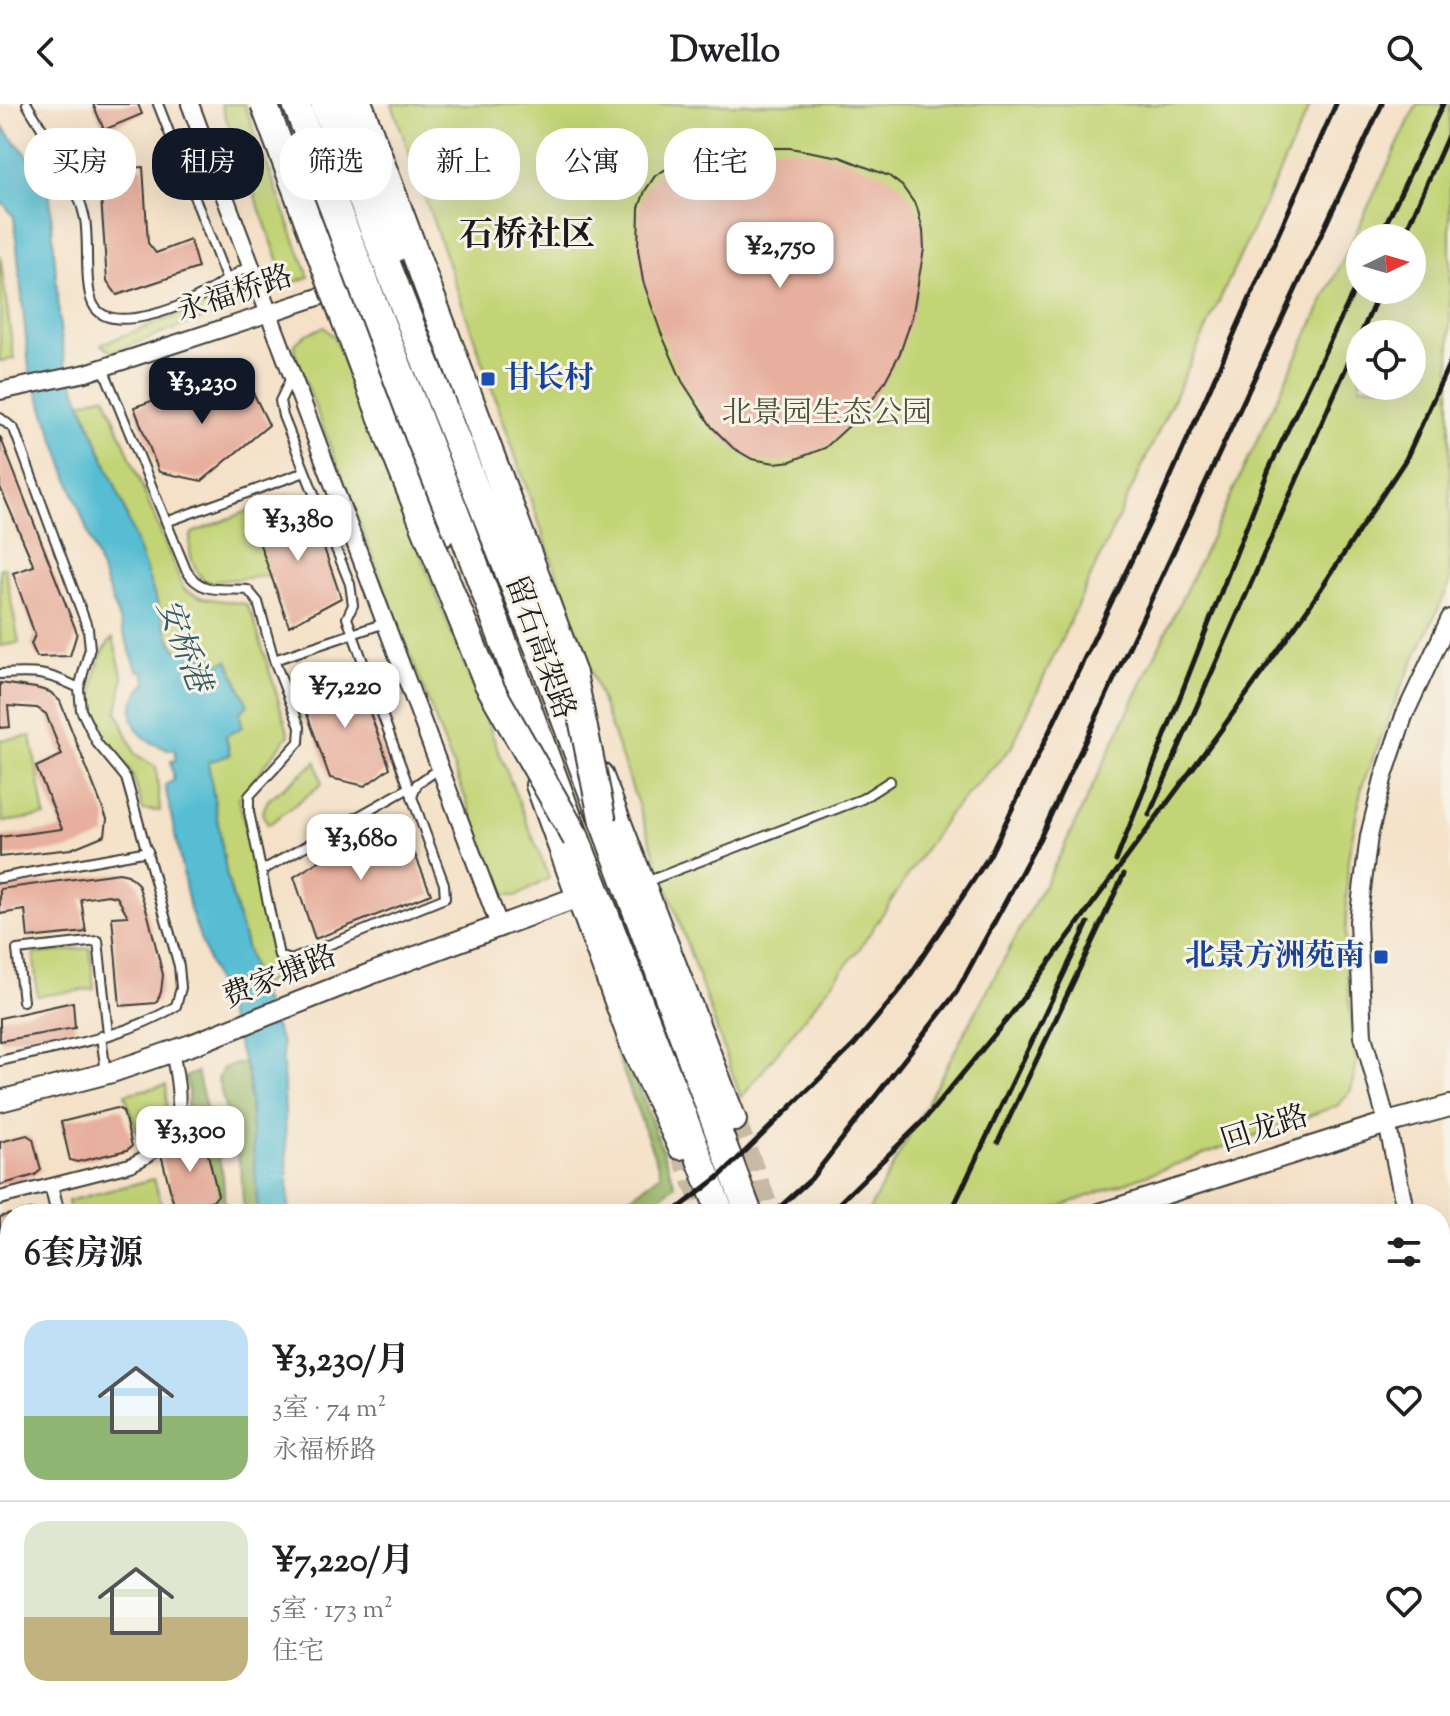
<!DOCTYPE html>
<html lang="zh">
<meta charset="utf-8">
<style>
:root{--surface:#fff;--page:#f6f6f6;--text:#202124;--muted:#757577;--line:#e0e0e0;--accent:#111827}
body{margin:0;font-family:"Sorts Mill Goudy","Noto Serif SC",serif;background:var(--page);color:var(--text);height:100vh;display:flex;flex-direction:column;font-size:30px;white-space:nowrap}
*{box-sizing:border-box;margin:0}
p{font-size:26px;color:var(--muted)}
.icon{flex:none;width:44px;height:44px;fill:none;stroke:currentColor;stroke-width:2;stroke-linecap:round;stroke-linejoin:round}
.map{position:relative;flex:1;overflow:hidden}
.sheet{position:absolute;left:0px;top:1100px;width:1450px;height:512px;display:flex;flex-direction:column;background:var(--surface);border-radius:32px 32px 0 0;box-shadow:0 8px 32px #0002}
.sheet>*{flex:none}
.banner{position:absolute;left:24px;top:24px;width:800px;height:72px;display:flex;gap:16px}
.needle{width:52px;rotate:85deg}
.tools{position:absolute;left:1346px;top:120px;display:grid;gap:16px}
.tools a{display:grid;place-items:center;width:80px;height:80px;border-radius:50%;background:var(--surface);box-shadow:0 8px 32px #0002;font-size:40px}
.price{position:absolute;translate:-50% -68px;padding:0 18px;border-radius:16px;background:#fff;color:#222;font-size:26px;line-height:52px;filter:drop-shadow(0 2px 4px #0008)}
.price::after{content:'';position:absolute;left:50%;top:48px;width:24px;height:18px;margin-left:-12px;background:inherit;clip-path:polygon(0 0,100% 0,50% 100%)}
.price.on{background:var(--accent);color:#fff}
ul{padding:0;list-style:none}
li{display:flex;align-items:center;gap:24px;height:200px;padding:0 24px}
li+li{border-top:2px solid var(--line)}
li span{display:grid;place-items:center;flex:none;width:224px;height:160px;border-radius:24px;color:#555}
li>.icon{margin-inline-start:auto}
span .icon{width:96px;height:96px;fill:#fffc;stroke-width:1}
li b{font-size:34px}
h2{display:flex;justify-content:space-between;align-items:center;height:96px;padding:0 24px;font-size:34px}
.chip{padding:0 28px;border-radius:32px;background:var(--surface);box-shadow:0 8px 32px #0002;font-size:28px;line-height:72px}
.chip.on{background:var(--accent);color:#fff}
header{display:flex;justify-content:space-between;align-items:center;height:104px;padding:0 24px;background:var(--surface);font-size:36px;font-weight:700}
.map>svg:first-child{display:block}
.green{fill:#c2d476;stroke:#6f7849;stroke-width:2;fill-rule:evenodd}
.forest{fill:#99b667;stroke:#5a6942;stroke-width:2}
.water{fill:#56bdd3;stroke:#396c78;stroke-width:2}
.building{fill:#e7af9d}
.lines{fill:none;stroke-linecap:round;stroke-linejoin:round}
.secondary-tunnel{stroke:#c9baa5;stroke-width:22;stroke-dasharray:22 11;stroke-linecap:butt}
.service-casing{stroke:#3c3a36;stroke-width:12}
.pedestrian-casing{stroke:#3c3a36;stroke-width:16}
.minor-casing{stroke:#3c3a36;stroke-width:20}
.tertiary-casing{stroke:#3c3a36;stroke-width:24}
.secondary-casing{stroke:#3c3a36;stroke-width:26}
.trunk-casing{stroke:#3c3a36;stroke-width:30}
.service{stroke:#fff;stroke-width:8}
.pedestrian{stroke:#fff;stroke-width:12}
.minor{stroke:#fff;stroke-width:16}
.tertiary{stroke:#fff;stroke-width:20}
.secondary{stroke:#fff;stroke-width:22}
.trunk{stroke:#fff;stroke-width:26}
.rail{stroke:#1c1c1c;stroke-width:5}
.trunk-bridge-casing{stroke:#3c3a36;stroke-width:30;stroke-linecap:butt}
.trunk-bridge{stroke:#fff;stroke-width:26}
.transit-dot{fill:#1a4fb4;stroke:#f7f3e8;stroke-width:3}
.labels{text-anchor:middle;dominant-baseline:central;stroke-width:6;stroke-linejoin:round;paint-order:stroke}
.street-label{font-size:30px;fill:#1c1c1c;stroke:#f7f3e8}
.transit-label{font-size:30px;font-weight:bold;fill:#164399;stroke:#f7f3e8;text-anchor:start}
.park-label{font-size:30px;fill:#4e5337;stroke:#f7f3e8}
.water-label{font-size:32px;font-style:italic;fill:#335c65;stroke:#f7f3e8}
.quarter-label{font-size:34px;font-weight:bold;fill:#1c1c1c;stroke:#f7f3e8}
</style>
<header><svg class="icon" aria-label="back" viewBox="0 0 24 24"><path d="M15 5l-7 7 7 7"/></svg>Dwello<svg class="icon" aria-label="search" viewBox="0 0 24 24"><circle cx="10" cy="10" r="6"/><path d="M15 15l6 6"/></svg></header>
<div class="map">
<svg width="1450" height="1612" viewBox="0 0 1450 1612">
<rect width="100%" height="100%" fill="#f7f3e8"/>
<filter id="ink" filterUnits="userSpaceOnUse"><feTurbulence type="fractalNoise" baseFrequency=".0125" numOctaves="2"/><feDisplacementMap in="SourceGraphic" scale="16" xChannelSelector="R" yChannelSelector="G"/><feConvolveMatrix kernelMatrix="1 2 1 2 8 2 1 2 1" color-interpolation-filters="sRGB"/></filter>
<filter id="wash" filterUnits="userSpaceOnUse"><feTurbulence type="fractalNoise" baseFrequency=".006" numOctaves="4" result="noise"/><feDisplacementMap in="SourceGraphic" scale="32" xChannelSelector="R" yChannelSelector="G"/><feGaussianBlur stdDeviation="1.8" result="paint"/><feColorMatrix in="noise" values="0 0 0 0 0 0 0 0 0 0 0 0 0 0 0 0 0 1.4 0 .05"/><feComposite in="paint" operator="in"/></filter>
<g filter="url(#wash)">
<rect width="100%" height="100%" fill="#f4e1c7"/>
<path class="green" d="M221,0H244L309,173L295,178L284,171Z
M392,0H1311L1011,644L948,711L860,844L741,994Z
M1417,0H1450V479L1398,591L1362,682L1348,755L1345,850L1356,962L1351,986L1339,1001L1039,1110H867L1060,751ZM1360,134H1412V186H1360ZM1360,230H1412V282H1360Z
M0,151L14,255L0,257Z
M237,189L229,205L112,248L101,240Z
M324,223L334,233L549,774L517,792H503L296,253L295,240L306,230Z
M105,291L184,486L203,494L246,500L253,513L289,631L239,694L278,874L257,882L227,773L189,660L226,632L217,561L180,549L171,541L81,299Z
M289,391L313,461L286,470L207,478C193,468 186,446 192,429Z
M0,464H5L19,539L0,542Z
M113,534L123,575L117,607L135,650L156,663L160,707L143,706C138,691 135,671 124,659C118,651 107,644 102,636C88,610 91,553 113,534Z
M31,632L45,712L3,718L0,696V636Z
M316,658L322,680L268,721L262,709L268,696Z
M90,844L94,885L37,892L34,850Z
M166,981C167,1011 170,1022 138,1031L125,990Z
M154,1075L164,1110H71L68,1097Z
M827,1602H862L864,1612H831Z"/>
<path class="forest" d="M611,935L633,966L675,1081L639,1110H608L661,1070Z
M244,958L248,970L258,1110H244L241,1066L218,975L223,964Z
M197,968L223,1071L225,1110H202C196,1084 186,1056 183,1029C181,1008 194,998 185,973Z
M10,1253V1292L0,1294V1261Z
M10,1347V1384L0,1386V1350Z"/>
<path class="water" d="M0,17L7,29L46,71L50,93L60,224L65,259L122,398L171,538L180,549L194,543L202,552L209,550L217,561L228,556L248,601L240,608L242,623L226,632L230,651L208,658L227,773L257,882L282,939L289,1110H258L248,970L190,805L165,681L174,676L171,657L176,656L175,646C138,642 115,607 147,579L143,567L137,566L29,264L14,113L0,95Z
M10,1292V1347L0,1350V1294Z
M1440,1529H1450V1554L1440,1555Z
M505,1602H529L535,1612H511Z
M1077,1602H1168L1131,1612H966V1605H1047Z"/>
<g id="blocks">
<path class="building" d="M93,0H138L142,10L104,26Z
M740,44H790L840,53L889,72L902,82L917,103L923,127L924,145L912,214L900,249L884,279L863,309L825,344L791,357L775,359L752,355L733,344L712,323L682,277L661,229L643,177L638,146L639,104L645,87L655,72L671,62Z
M143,63L148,139L156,149L190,136L198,164L117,191L107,177L99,66Z
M242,266L269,321L202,377L159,368L134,303Z
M0,332L77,529L70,552L37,553L31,540L35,531L13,469L34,462L0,383Z
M281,402L310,403L341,494L289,522L258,435Z
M355,568L390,664L365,682L330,674L298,585Z
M0,579L36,584L50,588L60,597L107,715L105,731L71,745L0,753V733L62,725L36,663L62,651L46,610L37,604L8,602L10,623L0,624Z
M371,724L410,738L431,790L315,835L294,773Z
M119,769L128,771L138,780L148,811L163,871L161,888L156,899L120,902L112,813L128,812L117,793L108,791L81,795L86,828L28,834L25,806L0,810V785Z
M73,898L75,924L0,937V914Z
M117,1004L123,1007L132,1042L127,1046L77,1058L70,1056L61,1018Z
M27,1031L33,1035L41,1066L35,1071L0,1081V1038Z
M204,1034L218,1091L214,1096L180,1104L174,1101L161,1050L165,1044Z
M33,1105L38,1110H17V1109Z
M10,1110V1198L0,1201V1113Z
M45,1602H87L89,1612H47Z
M122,1602H163L165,1612H124Z
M197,1602H238L240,1612H199Z
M283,1602H325L327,1612H285Z
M366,1602H458L460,1612H368Z
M753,1602H798L772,1612H757Z"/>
</g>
</g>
<g filter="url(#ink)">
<use href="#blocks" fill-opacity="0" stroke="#3c3a36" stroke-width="2"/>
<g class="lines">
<path class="secondary-tunnel" d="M735,1016L770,1110
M680,1044L706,1110"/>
<g class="service-casing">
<path id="service" d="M27,0C48,36 76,73 85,115C89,137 84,182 93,200C108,232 180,204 204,190C220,181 234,170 251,161
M158,0L226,174
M103,264L186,466C201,491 221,484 248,486L258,498L274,556L300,623L299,638L249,692V708L279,852L291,856L445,794L444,780L412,693L417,680L440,664
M291,274L280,297L283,312L350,480L353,501L347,514L412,692
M0,314L14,325L88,525L90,544L79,584L81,606L97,639L126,674L179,862L181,884L176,902C125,934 58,943 0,957
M166,418L305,368
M274,556L385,519
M0,570C35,568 47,568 79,584
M261,767L409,684
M0,774L148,747
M643,779L862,695L890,677
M23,897L17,846L98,837L108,930
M101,932L106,969
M35,1602L37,1612
M473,1602L478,1612
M576,1602L580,1612"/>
</g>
<g class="pedestrian-casing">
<path id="pedestrian" d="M51,1081L58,1110
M0,1094L130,1061C187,1035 183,1002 172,947
M0,1245L10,1232"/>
</g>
<g class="minor-casing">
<path id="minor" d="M190,0L499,821
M0,287L86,269L343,185
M1406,1110L1387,1019L1363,932L1358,817L1369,732L1383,675L1404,612L1450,514
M1440,1272L1450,1320
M620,1612L650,1602"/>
</g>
<g class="tertiary-casing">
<path id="tertiary" d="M0,997L112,968L194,940L370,870L578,793
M1100,1110L1387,1019L1450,1002"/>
</g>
<g class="secondary-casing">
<path id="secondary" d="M341,0L395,147
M315,98L442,432
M601,670L735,1016
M537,681L634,947L680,1044
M879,1602L883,1612"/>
</g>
<g class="trunk-casing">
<path id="trunk" d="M296,0L459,418L576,734L721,1110
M324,0L541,551L749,1110
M359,0L573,570
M898,1602L902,1612
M942,1602L946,1612"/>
</g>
<use href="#service" class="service"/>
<use href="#pedestrian" class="pedestrian"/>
<use href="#minor" class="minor"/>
<use href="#tertiary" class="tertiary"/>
<use href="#secondary" class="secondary"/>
<use href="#trunk" class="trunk"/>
<path class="rail" d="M1379,134L1443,0
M1403,134L1450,27
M1361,230L1380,186
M1149,711L1360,232
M1116,757L1269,365L1360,174
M998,1038L1124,770
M671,1110L720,1072L854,941L901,885L990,751L1160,397L1336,0
M772,1110L811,1075L956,889L1040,734L1382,0
M828,1110L925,1015L1009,913L1221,626L1309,503L1406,355L1450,258
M950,1110L1088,819
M0,1398L10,1396
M0,1434L10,1433
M0,1451L10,1450
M715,1612L720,1602
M729,1612L734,1602"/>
<g class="trunk-bridge-casing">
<path id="trunk-bridge" d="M264,0L392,341L487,578L576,734
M573,570L603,718"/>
</g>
<use href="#trunk-bridge" class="trunk-bridge"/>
</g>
</g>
<g class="transit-dot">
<rect x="480" y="267" width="16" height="16" rx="4"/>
<rect x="1373" y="845" width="16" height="16" rx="4"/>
</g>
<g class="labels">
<g class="street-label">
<text transform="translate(235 191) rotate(-18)">永福桥路</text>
<text transform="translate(539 544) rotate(70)">留石高架路</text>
<text transform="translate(280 874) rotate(-22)">费家塘路</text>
<text transform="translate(1265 1026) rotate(-18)">回龙路</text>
</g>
<g class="transit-label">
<text x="504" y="275">甘长村</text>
<text x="1365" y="853" text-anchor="end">北景方洲苑南</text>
</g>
<g class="park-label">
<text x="827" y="310">北景园生态公园</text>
</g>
<g class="water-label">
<text transform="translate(182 542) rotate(69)">安桥港</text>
</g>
<g class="quarter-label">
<text x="527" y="132">石桥社区</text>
</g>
</g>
</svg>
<div class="tools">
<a><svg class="needle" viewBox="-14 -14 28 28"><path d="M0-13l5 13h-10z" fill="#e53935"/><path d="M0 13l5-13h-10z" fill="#757577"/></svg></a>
<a><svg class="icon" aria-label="locate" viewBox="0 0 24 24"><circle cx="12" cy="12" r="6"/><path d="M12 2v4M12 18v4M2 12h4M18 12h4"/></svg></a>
</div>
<b class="price" style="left:780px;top:186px">¥2,750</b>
<b class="price on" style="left:202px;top:322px">¥3,230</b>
<b class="price" style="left:298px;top:459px">¥3,380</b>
<b class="price" style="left:345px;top:626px">¥7,220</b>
<b class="price" style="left:361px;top:778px">¥3,680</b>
<b class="price" style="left:190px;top:1070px">¥3,300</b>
<div class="banner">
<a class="chip">买房</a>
<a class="chip on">租房</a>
<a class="chip">筛选</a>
<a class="chip">新上</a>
<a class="chip">公寓</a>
<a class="chip">住宅</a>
</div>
<section class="sheet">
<h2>6套房源<svg class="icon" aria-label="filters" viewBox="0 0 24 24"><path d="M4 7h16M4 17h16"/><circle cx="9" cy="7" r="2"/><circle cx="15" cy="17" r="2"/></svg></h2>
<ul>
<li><span style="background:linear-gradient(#bfe0f5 60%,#8fb573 0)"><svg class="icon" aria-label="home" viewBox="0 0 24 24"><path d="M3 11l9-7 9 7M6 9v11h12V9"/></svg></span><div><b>¥3,230/月</b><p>3室 · 74 m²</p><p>永福桥路</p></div><svg class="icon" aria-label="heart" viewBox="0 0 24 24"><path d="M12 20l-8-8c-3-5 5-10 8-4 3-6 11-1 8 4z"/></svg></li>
<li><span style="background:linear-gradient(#dfe7d0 60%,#c2b280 0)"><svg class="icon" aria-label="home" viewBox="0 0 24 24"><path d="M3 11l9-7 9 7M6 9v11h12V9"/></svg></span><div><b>¥7,220/月</b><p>5室 · 173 m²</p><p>住宅</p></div><svg class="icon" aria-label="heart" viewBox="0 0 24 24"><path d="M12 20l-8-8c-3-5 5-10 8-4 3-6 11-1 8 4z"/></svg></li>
</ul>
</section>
</div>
